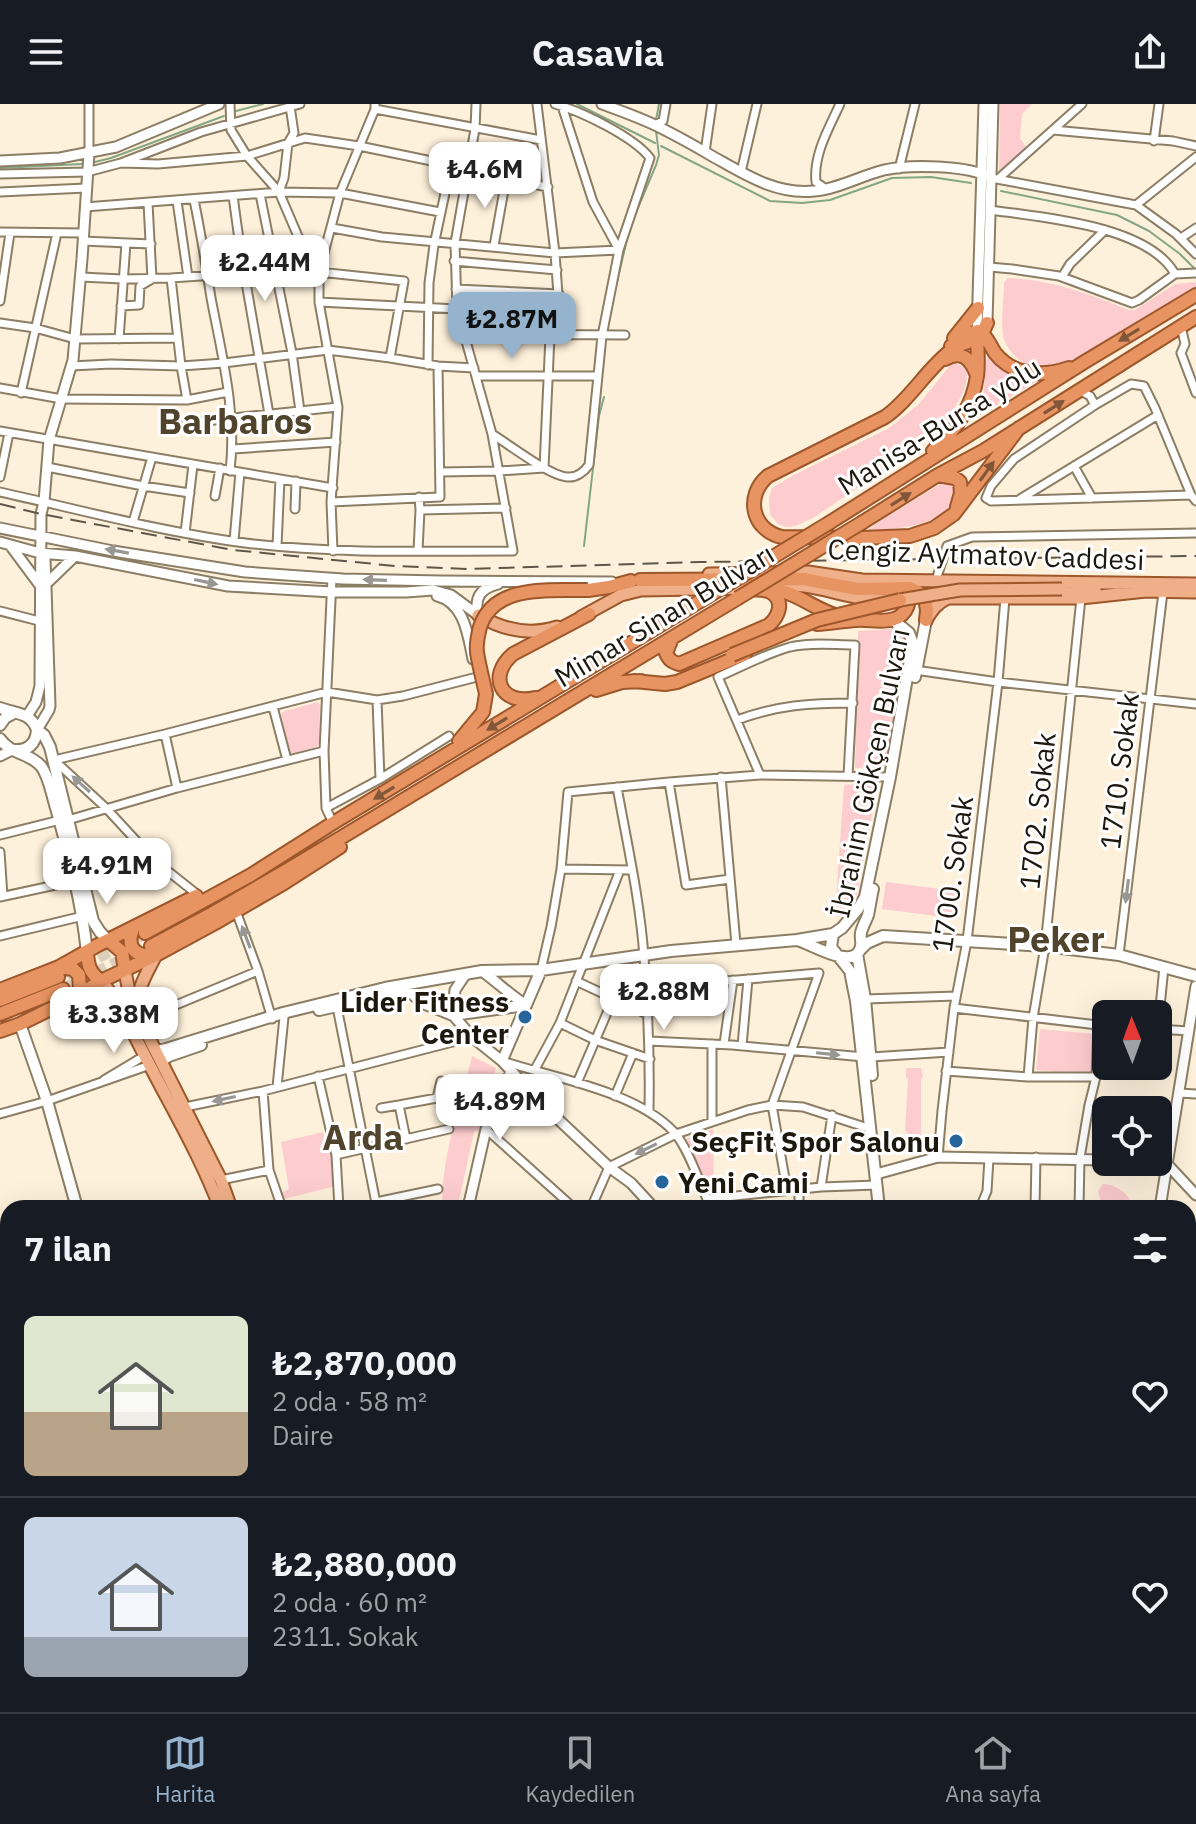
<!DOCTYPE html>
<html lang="tr">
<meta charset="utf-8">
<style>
:root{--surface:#171b24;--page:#20242c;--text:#f1f3f6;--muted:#9ea1a6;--line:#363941;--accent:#96b3cd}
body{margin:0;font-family:"IBM Plex Sans",sans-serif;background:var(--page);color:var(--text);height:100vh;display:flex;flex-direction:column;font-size:30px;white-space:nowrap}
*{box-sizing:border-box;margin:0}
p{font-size:26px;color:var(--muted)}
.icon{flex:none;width:44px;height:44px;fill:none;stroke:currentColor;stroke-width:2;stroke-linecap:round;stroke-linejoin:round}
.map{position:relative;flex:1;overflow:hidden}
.drawer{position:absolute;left:0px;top:1096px;width:1196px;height:512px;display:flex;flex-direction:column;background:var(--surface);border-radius:24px 24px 0 0;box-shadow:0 8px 32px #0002}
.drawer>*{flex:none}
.needle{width:52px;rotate:359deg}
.fabs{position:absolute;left:1092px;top:896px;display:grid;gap:16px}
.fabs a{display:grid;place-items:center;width:80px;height:80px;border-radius:12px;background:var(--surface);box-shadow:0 8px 32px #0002;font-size:40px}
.price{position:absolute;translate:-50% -68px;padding:0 18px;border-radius:16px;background:#fff;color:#222;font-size:26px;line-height:52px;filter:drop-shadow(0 2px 4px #0008)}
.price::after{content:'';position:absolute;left:50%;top:48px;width:24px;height:18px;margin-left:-12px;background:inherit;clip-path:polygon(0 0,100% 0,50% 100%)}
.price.selected{background:var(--accent);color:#111}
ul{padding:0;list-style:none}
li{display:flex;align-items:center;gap:24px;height:200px;padding:0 24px}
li+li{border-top:2px solid var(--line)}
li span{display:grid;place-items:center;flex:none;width:224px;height:160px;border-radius:12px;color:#555}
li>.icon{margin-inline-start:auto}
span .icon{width:96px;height:96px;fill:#fffc;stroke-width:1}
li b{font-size:34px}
h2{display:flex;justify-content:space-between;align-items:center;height:96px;padding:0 24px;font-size:34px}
header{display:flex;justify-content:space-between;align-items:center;height:104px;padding:0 24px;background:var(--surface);font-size:36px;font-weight:700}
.tab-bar{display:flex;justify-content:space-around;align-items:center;height:112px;border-top:2px solid var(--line);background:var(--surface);font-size:22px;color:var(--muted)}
.tab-bar a{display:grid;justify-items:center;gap:4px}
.tab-bar .selected{color:var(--accent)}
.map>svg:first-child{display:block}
.green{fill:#fdccce}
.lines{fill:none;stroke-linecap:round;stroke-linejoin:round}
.stream{stroke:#83a684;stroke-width:2}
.trunk-tunnel{stroke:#dcd0bc;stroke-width:12;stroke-dasharray:12 6;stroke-linecap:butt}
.minor-casing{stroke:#8c7e65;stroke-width:11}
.tertiary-casing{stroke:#8c7e65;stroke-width:13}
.secondary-casing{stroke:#8c7e65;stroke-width:14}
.primary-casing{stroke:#9d572b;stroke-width:15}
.trunk-casing{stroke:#9d572b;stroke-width:16}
.minor{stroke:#fff;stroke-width:7}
.tertiary{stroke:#fff;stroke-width:9}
.secondary{stroke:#fff;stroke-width:10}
.primary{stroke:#eeaf89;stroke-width:11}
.trunk{stroke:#e89462;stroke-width:12}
.rail{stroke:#5e5749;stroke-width:2;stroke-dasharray:16 8;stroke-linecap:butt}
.primary-bridge-casing{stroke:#9d572b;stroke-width:15;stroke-linecap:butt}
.trunk-bridge-casing{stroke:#9d572b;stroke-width:16;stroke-linecap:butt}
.primary-bridge{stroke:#eeaf89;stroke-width:11}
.trunk-bridge{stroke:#e89462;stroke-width:12}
.oneway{fill:#825638}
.oneway2{fill:#999793}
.poi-dot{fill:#26649b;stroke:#fff;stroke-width:3}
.labels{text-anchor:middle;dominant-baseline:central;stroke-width:6;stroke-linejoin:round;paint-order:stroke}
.street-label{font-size:28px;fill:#1d180e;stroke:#fff}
.poi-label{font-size:28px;font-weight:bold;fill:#1d180e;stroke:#fff;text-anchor:end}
.district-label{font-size:36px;font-weight:bold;fill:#51442d;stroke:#fff}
</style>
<header><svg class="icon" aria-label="menu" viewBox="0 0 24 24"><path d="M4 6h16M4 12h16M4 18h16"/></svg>Casavia<svg class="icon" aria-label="share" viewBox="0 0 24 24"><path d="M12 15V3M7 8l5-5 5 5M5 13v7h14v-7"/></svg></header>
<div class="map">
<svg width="1196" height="1608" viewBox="0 0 1196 1608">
<rect width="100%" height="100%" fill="#fef1db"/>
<path class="green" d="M1000,0H1032L1022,10L1020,34L1026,43L999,68Z
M1007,174C1049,175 1090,190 1129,206H1135L1175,180L1196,178V185L1083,252C1059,263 1035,273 1014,251C1010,247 1006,241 1004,235C1000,221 1004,194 1004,179Z
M987,251C1003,267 1012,273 1035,278L970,317L983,292Z
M952,259C990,262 945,319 934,332L813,414L795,422L786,423L778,420L770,410L769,393L772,384L792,372L889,324L918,301Z
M944,378L953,381C965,422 891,426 867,426L887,412Z
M895,525L902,527L907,533V541L885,662L855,664L858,527Z
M318,598L320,601L319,640L316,643L291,650L288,648L281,609L285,607Z
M878,679L857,791L839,813L835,811L844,681Z
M886,778L956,787L952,814L882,805Z
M1040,925L1095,930L1092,971L1036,966Z
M472,952L496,964L479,1026L474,1028L458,1101L460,1104H442C441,1055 460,1000 472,952Z
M906,964H921L923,972L921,975V1036L909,1039L907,1028L905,1027L908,974H906Z
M713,1025L714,1087L711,1088L707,1085L685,1037L690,1032Z
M323,1028L332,1052L336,1082L284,1095L281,1089L289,1085L281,1038Z
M1103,1080C1115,1080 1130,1090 1132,1102L1102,1101L1098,1087Z
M6,1175L8,1182V1245L0,1247V1177Z"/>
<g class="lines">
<path class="stream" d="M577,0L655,39
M236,7L263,0
M656,16L659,0
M661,42L770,97L802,99L830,96L892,74L931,73L971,79
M95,58L111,54L224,12
M0,64L82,60
M1001,87L1117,111L1149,127L1180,150L1195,165
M632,118L656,61L659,51L656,27
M613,195L628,131
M584,442L599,312L604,293"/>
<path class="trunk-tunnel" d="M66,870L145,829
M63,885L132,851"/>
<g class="minor-casing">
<path id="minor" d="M89,0V49
M230,0L231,26L247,52L279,88L303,144L319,168V198L338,303L331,398L333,447
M537,0L555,149L561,232
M562,2L593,98L619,146
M375,5L541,36
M655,21L663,17L666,0
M1053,26L1173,37L1196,42
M1154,37L1159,0
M705,48L712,0
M121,59L158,60L247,52L305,34L359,42L451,61L468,63
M899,65L915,0
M467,68L548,83
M741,68L757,0
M0,70L87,68L121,59L201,28L300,0
M991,74L1136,101L1176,130L1196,150
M998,75L1082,0
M826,85L816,78C813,51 829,24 840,0
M0,88L86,84
M279,88L284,74L288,39L294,29L290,2
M260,90L292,249L300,307
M233,92L241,150L269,310
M194,96C201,129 206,161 211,194C222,252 237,308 230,367
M177,97L188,173
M1136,101L1196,53
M85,103L279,88L340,89L440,108
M990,106C1040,113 1148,121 1175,170
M332,124L382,133L555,149L619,146
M0,128L83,129
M1181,134L1196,124
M83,137L151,140
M494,142L506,75
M241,150L272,149L303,144
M454,157L557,166
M989,163L1012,165L1059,172L1132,199L1139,196L1175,170L1196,169
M319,168L340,89L375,5V0
M81,173L122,175L171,174L275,167L319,168L404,177L390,254L438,262L474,264
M1062,173L1070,160L1105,126
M171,174L181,262L187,296
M456,185L559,190
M0,197L10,129
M319,198L457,205
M121,202L139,201L140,182L152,175L148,99
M0,219L35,224L75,235L178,234
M1181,222L1185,240L1181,249L1196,289
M464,230L625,231
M119,235L126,139
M428,261L429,179L434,141L451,61
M71,262L111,260L181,262L224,259L328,246L390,254
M476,272H598
M0,284L62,295L187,296L228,288
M1081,287L1090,292L1095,301
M21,289L57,129
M186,319L338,303
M0,327L333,384
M492,330C510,341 548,371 567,373C576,374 584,368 589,361L602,232L619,146L650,54C634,33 581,7 555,0
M233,345L336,338
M1074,362L1092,394
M47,363L143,382L190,389
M440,368L499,367L544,364L550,232
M0,373L9,329
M0,388C81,406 162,428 245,439C334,450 423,447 513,447L492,330L457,205L455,139L475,25L476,0
M1191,391L991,397L986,394L991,382L1014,355L1095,301L1131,280L1144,282L1155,304L1191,391L1196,397
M215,392L220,364
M1020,395L1158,311
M331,398L440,393L438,262
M295,405L296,377
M420,406L506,404
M133,418L152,353
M185,429L193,361
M234,437L240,368
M277,442L280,375
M418,447L420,406L419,393
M332,474L324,647L326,704L333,719
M936,476L947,442L972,433L1196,429
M0,507L39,517
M915,566L998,578L1196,600
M377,596L380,675
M273,603L287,656
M737,616C777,601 811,599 853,599
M165,630L177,684
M54,656L165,630L327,588L377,596L403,592L477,573
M54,656L106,704L154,756L198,791
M760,671L718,573C741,563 765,550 790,543C810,538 834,541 855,541L848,672
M721,673L736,840
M669,678L686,781L730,775
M617,683C627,739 640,796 644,853C648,904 650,955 649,1006
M326,704L380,675L449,632
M68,716L177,684L324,647
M0,731L60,716
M0,748L3,792
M561,765L632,766
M83,779L161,761
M0,793L74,777
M236,807L258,867L272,915
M0,832L83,812
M1119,851L1163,488
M541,866L551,823L561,765L568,688L669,678L760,671L890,673
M576,877L647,910
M646,888L725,877L819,869L772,1001
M865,895L956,892
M337,903L377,1104
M954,904L1106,922
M142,915L258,867
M560,919L595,936L650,955
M1158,923L1164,863
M1158,925L1189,927
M649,937L732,941L864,953
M712,940V1017
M724,940L733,876
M742,942L748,875
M871,953L949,948
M505,958C556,974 637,988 674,1028C687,1042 699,1077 707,1095V1104
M534,967L560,919L620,766
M946,967L1028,973H1096
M318,972L336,1051L339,1104
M1028,973L1033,914L1045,842L1081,494
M104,976L144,952
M577,979L613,895
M277,983L284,913L283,909
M263,987L269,1066L282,1104
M1179,989L1196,990
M615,992L633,949
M772,1001L787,1086
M1089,1001L1144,1006
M185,1003L263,987L472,933
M381,1004L399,1001
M1158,1007L1176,1009
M0,1010L47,997L150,961
M486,1025L574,1104
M406,1035L399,1001L437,994L441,977
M336,1051L449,1025
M938,1053L942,1007L954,904L967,837L998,578L1005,494
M221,1076L269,1066
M821,1083L832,1011
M707,1095L821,1083L877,1081
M376,1098L438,1085
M468,1098L480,1104
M591,1104L609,1063L676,1030L748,1006L772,1001L803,1003L871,1025
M799,1104V1085
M980,1104L987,1087L989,1054
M1035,1104L1036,1053
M1079,1104L1080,1054L1089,1001L1096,973L1098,921
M0,1128L8,1160
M0,1253L8,1251
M0,1305L8,1304
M0,1357L8,1355
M1188,1379L1196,1381
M1188,1406H1196
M0,1412L6,1436
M1188,1502L1196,1501
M1188,1541L1196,1539
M0,1555L8,1553
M260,1600L261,1608
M483,1600L486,1608
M642,1600L644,1608
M713,1600L716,1608
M785,1600L788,1608
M1014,1600V1608
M1061,1600L1062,1608
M885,1607L926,1600
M419,1608V1600
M663,1608L696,1600
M1138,1608V1600"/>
</g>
<g class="tertiary-casing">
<path id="tertiary" d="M602,0C621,7 641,14 659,23C677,32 695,42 712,52C744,70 776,91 814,87C838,85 860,72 884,66C909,60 969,61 991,74
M0,57L60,54L116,43L219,0
M987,219L993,0
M977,227L984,0
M0,424L113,447L245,468L343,475L441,477L612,478
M0,438L40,449L75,452L228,482L332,488H406L433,486L451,491L478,511
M10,441L39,480
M46,480L75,452
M437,492C465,499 468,532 473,555
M478,511C474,493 481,484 498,480
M27,612L36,598L40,582L41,410L44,398L49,336L73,256L82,155L89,49
M37,626L49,606L50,602L45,454
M0,652L12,646
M482,867C497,878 510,891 526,901L502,957
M465,871L455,886L453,911L472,933L502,957L545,1003L609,1063L631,1079L654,1104
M1141,1058L1167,1060
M1167,1060L1196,1091
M880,1069L938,1053L1106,1056
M468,1104L486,1025L511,967
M1160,1104L1196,882
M1188,1183L1196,1184
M1188,1262H1196
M0,1499L8,1513
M35,1600L37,1608
M203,1600L205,1608
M90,1608L128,1600"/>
</g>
<g class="secondary-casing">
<path id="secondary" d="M915,573L926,516
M0,604C16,610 31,608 37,626L44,631L50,643L93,817L100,828L109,837
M0,621L5,614L14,609
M0,635C10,650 30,649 41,662C48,671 51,686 54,697C68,746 82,798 87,849
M14,646C28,647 36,640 37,626
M833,830L831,843L850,867L856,897L879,1104
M798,836C813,841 856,868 861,842C862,838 860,833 861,829C862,823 866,817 868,811C870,802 871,793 873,785
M860,846L867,839L883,832L1045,842L1119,851L1196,872
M857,850L865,895L872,971
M409,887L423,899L453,911L526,901L541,866
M319,906L409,886
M20,920L47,997L77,1104
M157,947L166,945L283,909L385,884L442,874L482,867L541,866L671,847L797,836L833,830L842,824L858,805L865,793L890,673L911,550L912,537L909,529L893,516
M161,957L169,952L201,941
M1188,1149L1196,1141
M338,1600L339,1608
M358,1600V1608
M537,1600L538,1608
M437,1608L463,1600
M876,1608L877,1600"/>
</g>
<g class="primary-casing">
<path id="primary" d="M709,470L808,468L862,476L1196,480
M778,481C815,478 850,497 887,496
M1062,485L1095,486
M1141,487L1196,488
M478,511C503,526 529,532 557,523
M581,513L621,491L641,486L757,484
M926,516C932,506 937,499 948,494H1081L1146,487
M125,866L129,889L132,900L221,1076L231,1104
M101,877C121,899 131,926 145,952C171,1003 200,1051 220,1104
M138,904C137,883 147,869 156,851
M1188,1338H1196
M0,1438L8,1436
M1188,1466H1196
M885,1600V1608
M948,1608L952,1600"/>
</g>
<g class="trunk-casing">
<path id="trunk" d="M987,219C977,243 969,233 953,245C927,264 911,295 885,313L768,372C745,391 751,426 782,433L862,434L910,432L934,424L954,410L1019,324
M954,234L978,204
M951,242L964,231L980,227C987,233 990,241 995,249C1013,272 1043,273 1069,264
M945,255C961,246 970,254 976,269
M933,347C955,327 973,302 977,272C979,258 977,242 977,227
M938,371L955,374L960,378L961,389L957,403
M863,418L938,371L983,347L1196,213
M829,419L1086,257L1196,191
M640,476L803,475L858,485L910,484L918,488L925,494L927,506L926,516
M767,485C796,486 812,505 838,512
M588,486L609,483L631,477
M817,520C830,519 843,517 856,516C868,515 883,519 894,515C906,512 916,493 900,487C896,486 892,486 887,485
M672,534L666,549C669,556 672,558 679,560L769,521C778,513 785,498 772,489C767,485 758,486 751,485
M634,577L665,580L677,578L745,550
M596,586L622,578L641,577
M535,594C501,602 487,572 513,550L589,510
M459,637L483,608L486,590
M134,823C126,840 132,852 152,852
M145,829L251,771L333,719L707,493
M109,837L122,848L125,866
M151,842L213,809L289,765L738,494
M87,849C88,862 90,869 101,877
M59,863L73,865L79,871L80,885L77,892
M0,886L59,863L98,841L196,792
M0,896L58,873
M0,910L63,885
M0,927L20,920L77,892L101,877L156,851L215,819L284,779L340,743"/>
</g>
<use href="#minor" class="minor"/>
<use href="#tertiary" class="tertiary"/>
<use href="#secondary" class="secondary"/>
<use href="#primary" class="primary"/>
<use href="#trunk" class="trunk"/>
<path class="rail" d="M0,400L41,410L233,446L395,462L468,465L700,458L1196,452"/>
<g class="primary-bridge-casing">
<path id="primary-bridge" d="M900,496L960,486L1062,485"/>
</g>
<g class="trunk-bridge-casing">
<path id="trunk-bridge" d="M707,493L829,419
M738,494L863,418
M732,551L817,516L900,496
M486,590C483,576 479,562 477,548C476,540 478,531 480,523C494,479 552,487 588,486"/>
</g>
<use href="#primary-bridge" class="primary-bridge"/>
<use href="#trunk-bridge" class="trunk-bridge"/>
</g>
<defs><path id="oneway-solid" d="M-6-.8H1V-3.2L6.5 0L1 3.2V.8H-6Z" transform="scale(2)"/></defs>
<g class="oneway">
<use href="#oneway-solid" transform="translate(1129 231) rotate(149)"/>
<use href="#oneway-solid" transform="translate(1054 303) rotate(-32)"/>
<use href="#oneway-solid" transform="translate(987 367) rotate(-54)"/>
<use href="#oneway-solid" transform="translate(901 395) rotate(-32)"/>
<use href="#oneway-solid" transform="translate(497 620) rotate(149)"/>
<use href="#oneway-solid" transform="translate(384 689) rotate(149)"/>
</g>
<g class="oneway2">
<use href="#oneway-solid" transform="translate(117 447) rotate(-170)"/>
<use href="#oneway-solid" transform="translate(375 476) rotate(-178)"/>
<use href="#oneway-solid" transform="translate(206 478) rotate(12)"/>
<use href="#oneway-solid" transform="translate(81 680) rotate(-138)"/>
<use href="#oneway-solid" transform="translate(1127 787) rotate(97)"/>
<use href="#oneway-solid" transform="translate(246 833) rotate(-111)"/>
<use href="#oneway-solid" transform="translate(828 950) rotate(6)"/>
<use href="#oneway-solid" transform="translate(224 995) rotate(168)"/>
<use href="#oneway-solid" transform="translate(646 1045) rotate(154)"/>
</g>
<g class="poi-dot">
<circle cx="525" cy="913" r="8"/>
<circle cx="956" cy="1037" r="8"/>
<circle cx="662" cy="1078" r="8"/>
</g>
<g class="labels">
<g class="street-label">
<text transform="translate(939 322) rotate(-32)">Manisa-Bursa yolu</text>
<text transform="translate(986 450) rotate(2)">Cengiz Aytmatov Caddesi</text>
<text transform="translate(664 511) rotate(-31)">Mimar Sinan Bulvarı</text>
<text transform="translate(1119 667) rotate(-83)">1710. Sokak</text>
<text transform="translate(869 669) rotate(-78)">İbrahim Gökçen Bulvarı</text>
<text transform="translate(1037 707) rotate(-84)">1702. Sokak</text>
<text transform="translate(952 770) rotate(-82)">1700. Sokak</text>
</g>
<g class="poi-label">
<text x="509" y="897">Lider Fitness<tspan x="509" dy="32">Center</tspan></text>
<text x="940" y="1037">SeçFit Spor Salonu</text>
<text x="678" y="1078" text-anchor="start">Yeni Cami</text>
</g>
<g class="district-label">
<text x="235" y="316">Barbaros</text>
<text x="1056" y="834">Peker</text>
<text x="363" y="1032">Arda</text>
</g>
</g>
</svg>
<div class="fabs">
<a><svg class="needle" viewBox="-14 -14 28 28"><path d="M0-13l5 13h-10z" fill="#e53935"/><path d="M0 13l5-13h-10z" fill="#9ea1a6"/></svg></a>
<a><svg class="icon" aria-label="locate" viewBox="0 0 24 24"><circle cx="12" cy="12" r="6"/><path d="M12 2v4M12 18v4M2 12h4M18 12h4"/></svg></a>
</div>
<b class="price" style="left:485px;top:106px">₺4.6M</b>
<b class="price" style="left:265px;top:199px">₺2.44M</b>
<b class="price selected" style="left:512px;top:256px">₺2.87M</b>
<b class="price" style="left:107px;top:802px">₺4.91M</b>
<b class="price" style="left:664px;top:928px">₺2.88M</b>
<b class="price" style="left:114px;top:951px">₺3.38M</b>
<b class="price" style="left:500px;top:1038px">₺4.89M</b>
<section class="drawer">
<h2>7 ilan<svg class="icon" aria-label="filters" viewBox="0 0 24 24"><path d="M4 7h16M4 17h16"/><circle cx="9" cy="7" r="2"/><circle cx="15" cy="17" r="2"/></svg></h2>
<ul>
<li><span style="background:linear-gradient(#dfe7d0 60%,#b9a48a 0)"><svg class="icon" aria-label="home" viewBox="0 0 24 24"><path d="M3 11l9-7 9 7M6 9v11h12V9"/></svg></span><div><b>₺2,870,000</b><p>2 oda · 58 m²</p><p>Daire</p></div><svg class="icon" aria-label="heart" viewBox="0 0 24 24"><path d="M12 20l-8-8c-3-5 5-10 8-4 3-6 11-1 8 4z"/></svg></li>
<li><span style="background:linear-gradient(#c9d6e8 75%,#9aa5b1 0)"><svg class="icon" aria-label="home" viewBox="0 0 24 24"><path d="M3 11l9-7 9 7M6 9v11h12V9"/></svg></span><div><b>₺2,880,000</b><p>2 oda · 60 m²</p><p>2311. Sokak</p></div><svg class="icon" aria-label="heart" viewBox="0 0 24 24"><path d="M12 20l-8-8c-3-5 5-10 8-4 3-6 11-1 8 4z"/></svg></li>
</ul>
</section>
</div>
<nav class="tab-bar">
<a class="selected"><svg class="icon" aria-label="map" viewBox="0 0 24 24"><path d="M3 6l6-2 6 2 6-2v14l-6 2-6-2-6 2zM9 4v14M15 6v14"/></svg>Harita</a>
<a><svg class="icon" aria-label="saved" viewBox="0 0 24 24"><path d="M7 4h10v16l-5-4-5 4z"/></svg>Kaydedilen</a>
<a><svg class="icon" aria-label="home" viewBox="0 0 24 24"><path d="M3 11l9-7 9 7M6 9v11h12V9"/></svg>Ana sayfa</a>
</nav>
